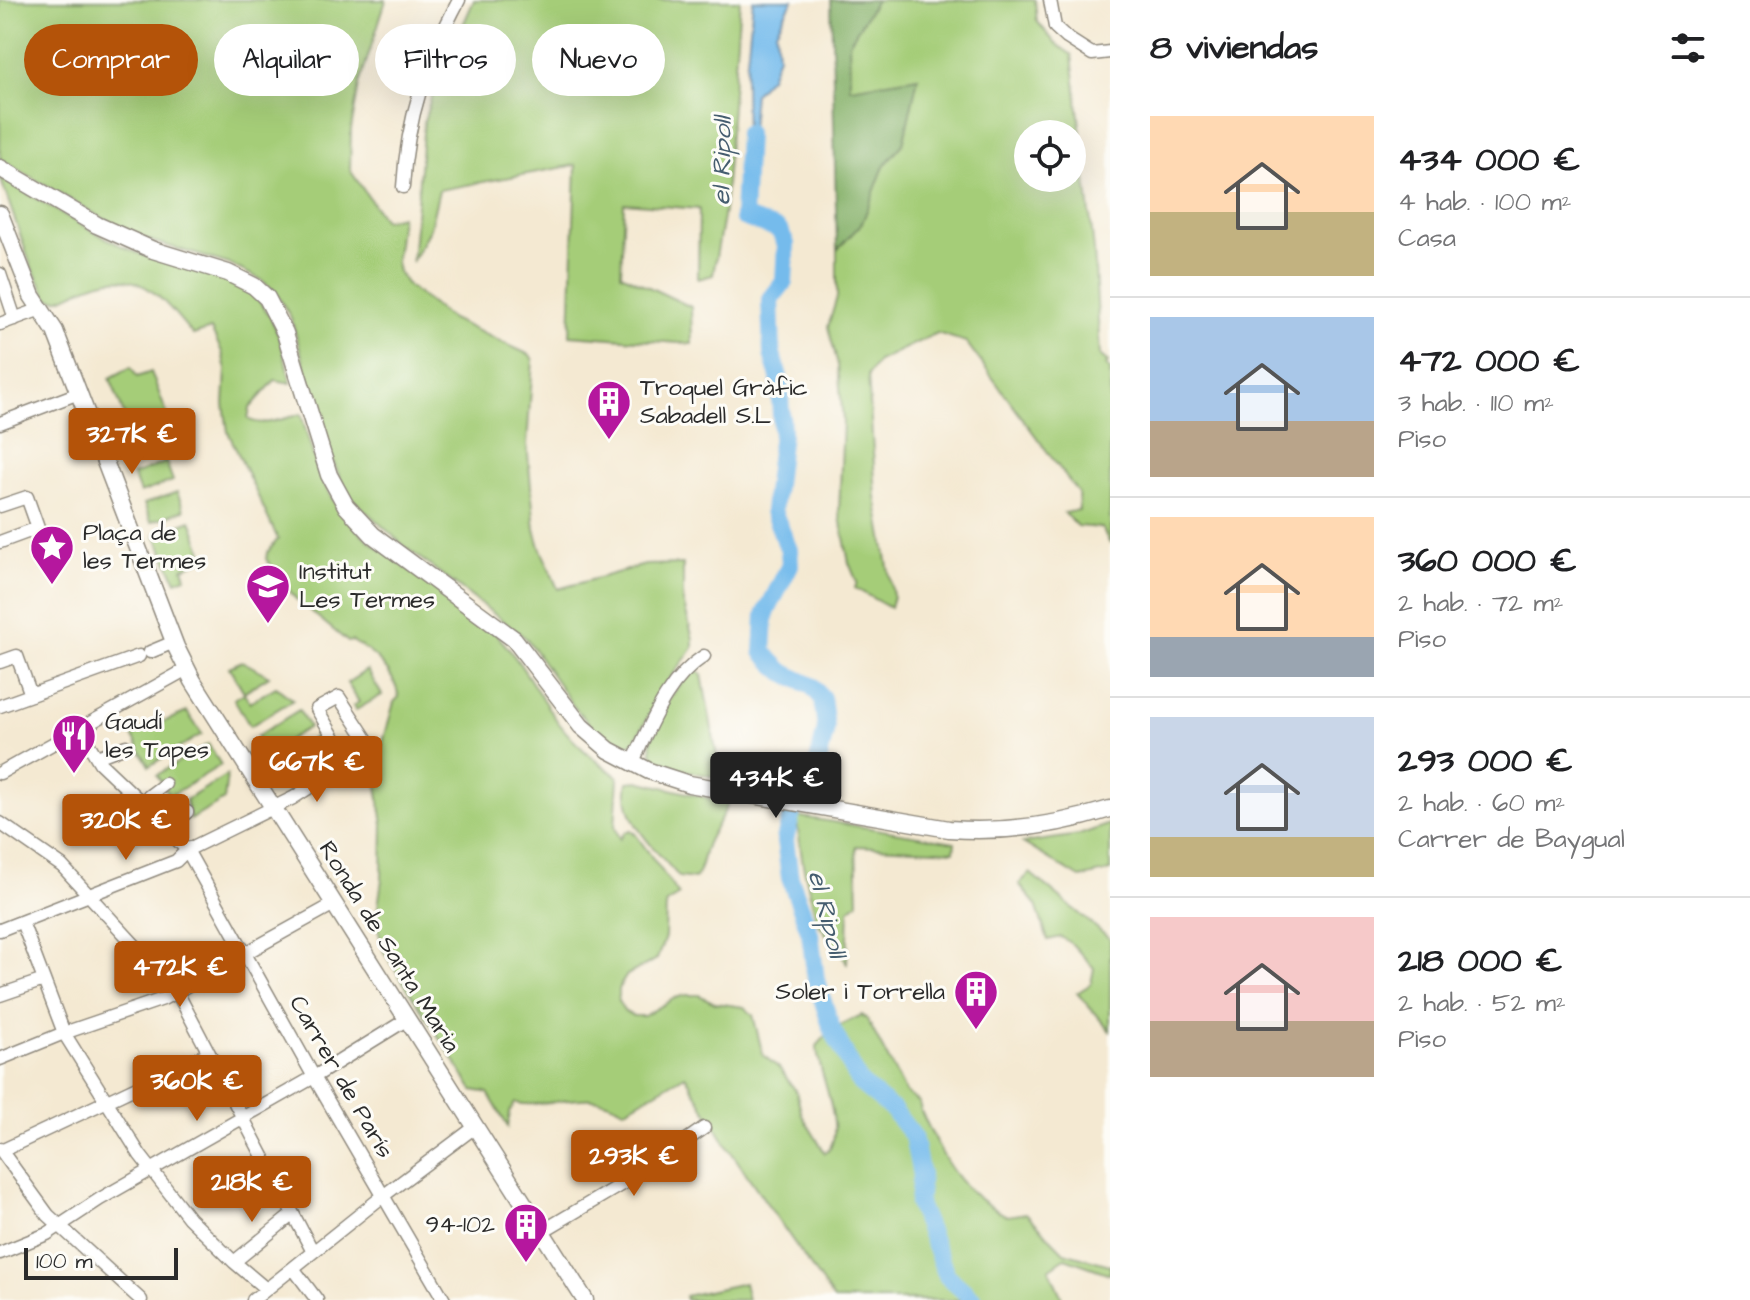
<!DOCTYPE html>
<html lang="es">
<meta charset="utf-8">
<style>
:root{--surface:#fff;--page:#f2f2f2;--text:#202124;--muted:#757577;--line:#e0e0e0;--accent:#b45309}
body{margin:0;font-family:"Architects Daughter",sans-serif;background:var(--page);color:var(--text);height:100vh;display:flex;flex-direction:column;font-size:30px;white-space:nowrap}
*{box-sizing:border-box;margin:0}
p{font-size:26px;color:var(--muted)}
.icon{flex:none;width:44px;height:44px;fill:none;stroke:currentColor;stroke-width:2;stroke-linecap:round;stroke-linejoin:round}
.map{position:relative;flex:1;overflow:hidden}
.drawer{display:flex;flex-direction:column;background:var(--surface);width:640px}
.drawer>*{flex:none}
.top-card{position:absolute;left:24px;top:24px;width:760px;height:72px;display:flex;gap:16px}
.buttons{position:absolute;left:1014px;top:120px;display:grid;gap:16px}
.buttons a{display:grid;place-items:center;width:72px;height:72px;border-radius:50%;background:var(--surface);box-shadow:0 8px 32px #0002;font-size:40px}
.scale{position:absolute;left:24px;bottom:20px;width:154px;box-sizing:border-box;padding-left:8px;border:4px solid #2b2b2b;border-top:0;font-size:22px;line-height:28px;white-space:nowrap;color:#2b2b2b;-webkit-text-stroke:6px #fdfcf7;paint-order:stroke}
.price{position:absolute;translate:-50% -68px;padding:0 18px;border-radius:8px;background:var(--accent);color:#fff;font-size:26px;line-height:52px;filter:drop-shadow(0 2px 4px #0008)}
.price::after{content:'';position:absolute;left:50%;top:48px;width:24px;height:18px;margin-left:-12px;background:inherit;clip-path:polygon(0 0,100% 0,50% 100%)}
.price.selected{background:#222;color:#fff}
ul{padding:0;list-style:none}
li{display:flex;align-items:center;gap:24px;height:200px;padding:0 40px}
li+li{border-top:2px solid var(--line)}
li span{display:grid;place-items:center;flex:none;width:224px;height:160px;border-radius:0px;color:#555}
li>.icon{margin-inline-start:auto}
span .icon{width:96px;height:96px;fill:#fffc;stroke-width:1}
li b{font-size:34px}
h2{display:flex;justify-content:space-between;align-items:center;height:96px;padding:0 40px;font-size:34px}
.tag{padding:0 28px;border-radius:36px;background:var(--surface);box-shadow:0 8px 32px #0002;font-size:28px;line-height:72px}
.tag.selected{background:var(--accent);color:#fff}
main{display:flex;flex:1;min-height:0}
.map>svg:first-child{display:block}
.green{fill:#a5cd78;stroke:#687c52;stroke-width:2;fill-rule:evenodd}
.forest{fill:#84b068;stroke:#586e4a;stroke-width:2}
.water{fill:#75bbec;stroke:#50738c;stroke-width:2}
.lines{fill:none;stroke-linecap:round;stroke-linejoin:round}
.river{stroke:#75bbec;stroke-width:18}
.street-casing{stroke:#908a7e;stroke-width:15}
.secondary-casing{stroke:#908a7e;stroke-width:19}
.street{stroke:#fff;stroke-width:12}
.secondary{stroke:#fff;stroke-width:16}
.labels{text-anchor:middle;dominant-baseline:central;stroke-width:6;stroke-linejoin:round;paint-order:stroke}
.poi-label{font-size:24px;fill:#2b2b2b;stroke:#fdfcf7;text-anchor:start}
.street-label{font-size:24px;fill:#2b2b2b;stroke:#fdfcf7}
.water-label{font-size:26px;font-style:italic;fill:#455d6f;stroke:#fdfcf7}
</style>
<main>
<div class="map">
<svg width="1110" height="1300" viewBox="0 0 1110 1300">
<rect width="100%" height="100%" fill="#fdfcf7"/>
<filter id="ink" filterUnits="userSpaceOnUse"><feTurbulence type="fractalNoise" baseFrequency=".0125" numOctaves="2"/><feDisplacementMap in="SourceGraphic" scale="16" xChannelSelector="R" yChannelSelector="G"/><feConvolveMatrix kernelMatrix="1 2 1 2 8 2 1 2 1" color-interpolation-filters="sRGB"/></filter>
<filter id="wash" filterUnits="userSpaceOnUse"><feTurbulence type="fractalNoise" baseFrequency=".006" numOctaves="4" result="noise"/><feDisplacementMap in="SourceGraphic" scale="32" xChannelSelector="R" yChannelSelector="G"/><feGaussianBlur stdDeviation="1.8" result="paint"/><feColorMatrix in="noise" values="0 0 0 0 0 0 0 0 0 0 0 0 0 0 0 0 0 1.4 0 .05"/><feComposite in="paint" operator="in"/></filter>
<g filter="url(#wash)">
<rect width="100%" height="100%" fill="#f4e9d2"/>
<path class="green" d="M0,0H386L359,85L351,129L350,170L384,220L401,216L396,262L398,272L408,286L451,319L530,355L533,360L527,444L535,529L540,547L558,589L645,565L683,564V601L693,639V648L663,688L635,741L627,746L616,744L593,728L574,707L527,639L404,546L346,493L330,454L291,318L275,291L260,279L229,264L151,241L104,219L0,159Z
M474,0H740L724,211L713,275L698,279L699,209L624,203L621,274L691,307L692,344L570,335L576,165L439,190L430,228L412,262L424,121L432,95Z
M876,0H1035L1037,21L1055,43L1072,55L1094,250L1100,355L1108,362L1106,365L1110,370V544L1102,528L1077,526L1064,513L1079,510L1078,493L966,342L937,333L878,361L868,375L876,497L893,596L890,608L855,588L857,582L849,563L839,512L843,421L838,365L828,327L837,297V250L862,223L884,166L903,144L918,77L850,89L849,43ZM1028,134H1072V178H1028Z
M0,177C44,203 87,230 133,251C172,269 226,268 257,299C278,320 284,355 291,383L275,380L250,408L248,419C262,428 285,418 301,414C317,468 323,500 367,539L493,631C520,658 536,692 558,722C575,745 596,761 618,777L615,827L620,839L625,832L631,830L636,835L679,895L666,903L665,937L657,959L627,975L618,989V1001L624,1011L633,1016H644L675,998L686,995H699L715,1003L744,1007L753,1015L763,1055L779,1068L796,1091L802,1115L825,1153C850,1134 817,1073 817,1046L832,1029L862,1015L867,1019L906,1093L919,1102L921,1111C944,1159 956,1190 1007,1216L1026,1213L1064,1252L1110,1265V1274L1065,1258L1049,1269L1063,1300H834L727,1146L685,1075L624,1110C582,1085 557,1110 515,1103L510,1112L508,1127L488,1093L473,1090L384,952L376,921L382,879L383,824L375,772L394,702L399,697C393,670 375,654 352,641L348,642L296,599L266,559L267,553L278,539L228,432L224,404L226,370L222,352L211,329L193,335C158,293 135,261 78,291C67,296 60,302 48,298L31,266Z
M131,367L137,377L151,372L170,422L147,430L148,441L137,448L110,378Z
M166,462L173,481L140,493L133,475Z
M177,492L184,510L151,522L144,504Z
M191,520L204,556L211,557L183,568L186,577L176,581L155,534Z
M242,661L269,676L244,692L229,667Z
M693,667L702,675L721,778L659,765C634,740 677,689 693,667Z
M367,670L382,695L356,710L353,706L359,702L347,683Z
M276,687L293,700L250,726L234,699L244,693L250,702Z
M299,710L309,727L267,753L257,736Z
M187,712L202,734L149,766L132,735Z
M315,737L331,751L288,777L273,763Z
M208,744L221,765L170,796L157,775Z
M227,775L224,800L190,820L186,800Z
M638,781L728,803C723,818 713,829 707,843C702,856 702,868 695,879L679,877C656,849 620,821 628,782Z
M796,816L955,842L954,851L856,846L858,902L849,910L847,963L817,921L803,865Z
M1110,824V871L1080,878L1023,843L1079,835Z
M1030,873L1110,939V1031L1077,993L1091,984L1094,968L1073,945L1061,937L1048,940L1036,905L1019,884Z
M744,1283L748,1300H686L685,1296Z"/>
<path class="forest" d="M831,0H876L849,43L850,88L918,77L903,144L884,166L862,223L837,250Z"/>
<path class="water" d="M753,0H793L776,31L778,56L770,77L754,94L749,153L746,155L745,80Z"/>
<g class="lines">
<path class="river" d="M747,133L743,217L779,230L786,244L784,282L770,300L772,354L779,377L782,433L773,511L789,550L790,565L765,615L763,652L783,672L812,686L822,698L826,728L818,762L797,792L785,840L790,878L810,933L816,980L832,1029L860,1083L893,1110L913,1136L921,1175L918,1204L947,1276L974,1300"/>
</g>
</g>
<g filter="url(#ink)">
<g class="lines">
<g class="street-casing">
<path id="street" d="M1050,0L1055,27L1067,38L1092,54L1110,52
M403,187C407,117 426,62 459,0
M0,274L15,319
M0,324L41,309
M0,423L79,393
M0,506L27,497L38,528L0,542
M150,652L174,642
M0,662L17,656L31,695
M0,706L139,656
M79,728L100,763L141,802L187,850L314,1077L444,1300
M97,757L126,746
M632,764C651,724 666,681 704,656
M0,773L187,669
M141,802L165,784
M0,823L62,866L176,990L313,1252
M166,830L187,812
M22,922L64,1033L140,1155L189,1218L234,1262L266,1289
M0,930L176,861L187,850L293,798L343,766L346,758L317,709L339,697L367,740
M0,995L44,980
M0,1059L64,1033L163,999L334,904
M0,1149L48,1215L141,1300
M1,1151L209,1053
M541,1232L632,1178L704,1128
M0,1253L47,1234L100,1199L314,1077L406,1020
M234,1262L293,1214
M293,1268L317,1300
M253,1300L383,1196L475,1127"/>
</g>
<g class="secondary-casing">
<path id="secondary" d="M0,168L97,225L153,250L228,273L254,286L267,298L285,333L329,475L346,506L373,535L514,639L581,726L609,750L649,771L689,784L949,829C1005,833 1056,826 1110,809
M0,214L32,296L55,331L176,647L193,681L585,1300"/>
</g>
<use href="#street" class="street"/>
<use href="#secondary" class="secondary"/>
</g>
</g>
<defs>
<g id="building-pin" transform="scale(2.3)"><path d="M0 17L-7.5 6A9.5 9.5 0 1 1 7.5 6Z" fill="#b5179e" stroke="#fdfcf7"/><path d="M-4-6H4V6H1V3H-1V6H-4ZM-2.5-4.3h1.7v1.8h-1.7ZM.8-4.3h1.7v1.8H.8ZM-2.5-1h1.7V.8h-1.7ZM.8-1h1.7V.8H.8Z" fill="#fff"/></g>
<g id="sight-pin" transform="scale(2.3)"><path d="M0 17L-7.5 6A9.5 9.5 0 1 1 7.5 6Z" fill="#b5179e" stroke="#fdfcf7"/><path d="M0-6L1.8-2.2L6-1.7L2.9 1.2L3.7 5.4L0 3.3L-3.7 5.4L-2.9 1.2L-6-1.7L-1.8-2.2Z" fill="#fff"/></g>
<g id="school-pin" transform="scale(2.3)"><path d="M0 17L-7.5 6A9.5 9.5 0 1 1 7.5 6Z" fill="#b5179e" stroke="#fdfcf7"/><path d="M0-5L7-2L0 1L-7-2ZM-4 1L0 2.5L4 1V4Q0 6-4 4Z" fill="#fff"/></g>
<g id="restaurant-pin" transform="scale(2.3)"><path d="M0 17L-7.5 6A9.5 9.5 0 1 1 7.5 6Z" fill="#b5179e" stroke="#fdfcf7"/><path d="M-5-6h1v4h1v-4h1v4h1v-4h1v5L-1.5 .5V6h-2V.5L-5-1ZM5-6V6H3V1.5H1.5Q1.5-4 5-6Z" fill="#fff"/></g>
</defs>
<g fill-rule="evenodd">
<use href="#building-pin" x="609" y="402"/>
<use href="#sight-pin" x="52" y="547"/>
<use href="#school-pin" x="268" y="586"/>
<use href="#restaurant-pin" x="74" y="736"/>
<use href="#building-pin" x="976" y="992"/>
<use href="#building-pin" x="526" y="1225"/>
</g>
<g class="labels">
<g class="poi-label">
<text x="640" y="388">Troquel Gràfic<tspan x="640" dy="28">Sabadell S.L</tspan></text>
<text x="83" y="533">Plaça de<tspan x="83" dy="28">les Termes</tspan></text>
<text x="299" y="572">Institut<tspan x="299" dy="28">Les Termes</tspan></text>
<text x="105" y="722">Gaudí<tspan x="105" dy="28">les Tapes</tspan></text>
<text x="945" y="992" text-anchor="end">Soler i Torrella</text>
<text x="495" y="1225" text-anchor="end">94-102</text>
</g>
<g class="street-label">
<text transform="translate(389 947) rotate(58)">Ronda de Santa Maria</text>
<text transform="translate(341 1077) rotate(60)">Carrer de París</text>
</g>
<g class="water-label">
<text transform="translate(722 161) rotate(-89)">el Ripoll</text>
<text transform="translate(827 914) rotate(76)">el Ripoll</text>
</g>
</g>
</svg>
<div class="buttons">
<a><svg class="icon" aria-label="locate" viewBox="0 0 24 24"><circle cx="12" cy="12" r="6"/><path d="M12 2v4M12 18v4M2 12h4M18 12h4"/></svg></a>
</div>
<div class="scale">100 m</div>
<b class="price" style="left:132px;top:476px">327K €</b>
<b class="price" style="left:317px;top:804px">667K €</b>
<b class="price selected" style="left:776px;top:820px">434K €</b>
<b class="price" style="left:126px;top:862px">320K €</b>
<b class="price" style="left:180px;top:1009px">472K €</b>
<b class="price" style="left:197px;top:1123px">360K €</b>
<b class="price" style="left:634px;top:1198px">293K €</b>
<b class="price" style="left:252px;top:1224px">218K €</b>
<div class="top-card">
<a class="tag selected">Comprar</a>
<a class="tag">Alquilar</a>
<a class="tag">Filtros</a>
<a class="tag">Nuevo</a>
</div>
</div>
<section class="drawer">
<h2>8 viviendas<svg class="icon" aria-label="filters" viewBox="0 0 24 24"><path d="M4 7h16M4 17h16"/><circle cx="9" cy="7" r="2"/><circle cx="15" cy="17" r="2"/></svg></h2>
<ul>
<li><span style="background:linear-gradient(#ffd9b3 60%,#c2b280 0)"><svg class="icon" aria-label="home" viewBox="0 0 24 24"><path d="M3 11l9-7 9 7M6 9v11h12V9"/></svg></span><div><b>434 000 €</b><p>4 hab. · 100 m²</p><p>Casa</p></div></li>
<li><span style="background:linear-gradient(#a9c7e8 65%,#b9a48a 0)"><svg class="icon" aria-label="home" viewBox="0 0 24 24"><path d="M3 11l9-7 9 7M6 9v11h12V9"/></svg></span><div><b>472 000 €</b><p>3 hab. · 110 m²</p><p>Piso</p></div></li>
<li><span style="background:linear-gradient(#ffd9b3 75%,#9aa5b1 0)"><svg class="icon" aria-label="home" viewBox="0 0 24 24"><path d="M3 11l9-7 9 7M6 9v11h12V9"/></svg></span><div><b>360 000 €</b><p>2 hab. · 72 m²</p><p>Piso</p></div></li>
<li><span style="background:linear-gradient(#c9d6e8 75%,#c2b280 0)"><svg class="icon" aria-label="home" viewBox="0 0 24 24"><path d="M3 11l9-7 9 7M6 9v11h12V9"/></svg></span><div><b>293 000 €</b><p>2 hab. · 60 m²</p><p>Carrer de Baygual</p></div></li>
<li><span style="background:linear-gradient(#f6c9c9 65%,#b9a48a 0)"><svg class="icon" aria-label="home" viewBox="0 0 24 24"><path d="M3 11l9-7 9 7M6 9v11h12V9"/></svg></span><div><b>218 000 €</b><p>2 hab. · 52 m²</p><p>Piso</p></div></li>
</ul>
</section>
</main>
